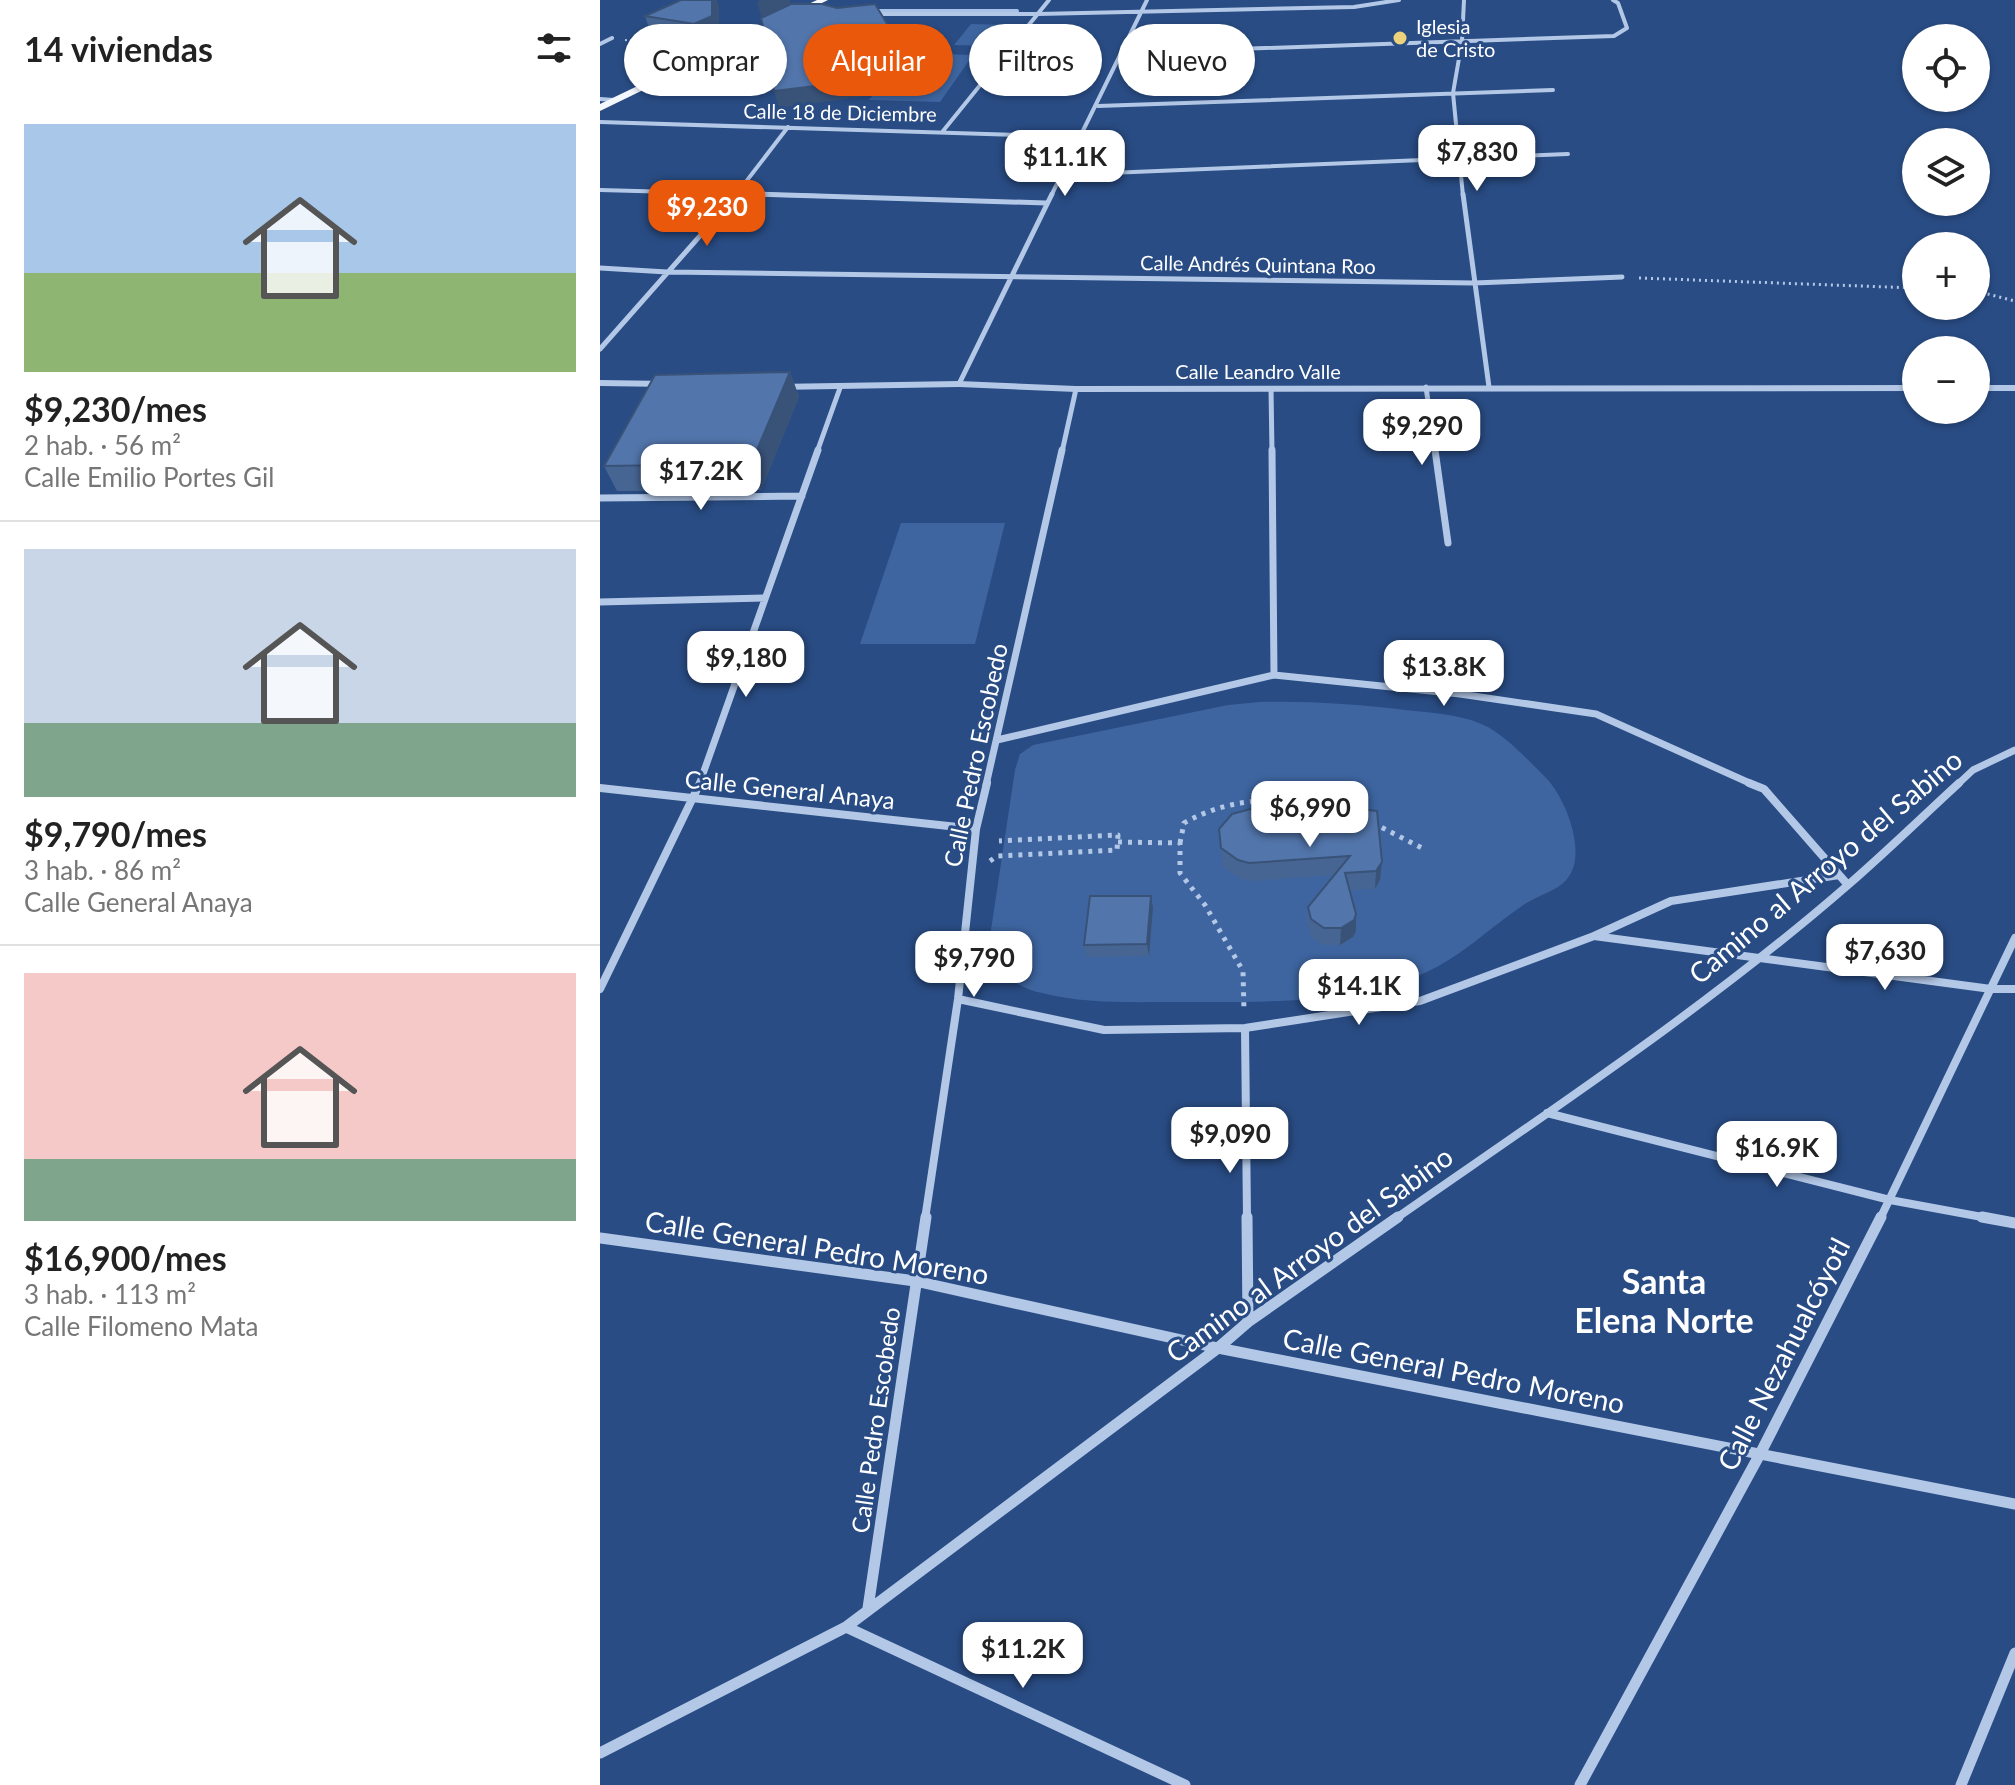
<!DOCTYPE html>
<html lang="es">
<meta charset="utf-8">
<style>
:root{--surface:#fff;--page:#f6f6f6;--text:#222;--muted:#767676;--line:#e0e0e0;--accent:#ea580c}
body{margin:0;font-family:Lato,sans-serif;background:var(--page);color:var(--text);height:100vh;display:flex;flex-direction:column;font-size:30px;white-space:nowrap}
*{box-sizing:border-box;margin:0}
p{font-size:26px;color:var(--muted)}
.icon{flex:none;width:44px;height:44px;fill:none;stroke:currentColor;stroke-width:2;stroke-linecap:round;stroke-linejoin:round}
.map{position:relative;flex:1;overflow:hidden}
.details{display:flex;flex-direction:column;background:var(--surface);width:600px}
.details>*{flex:none}
.banner{position:absolute;left:24px;top:24px;width:760px;height:72px;display:flex;gap:16px}
.tools{position:absolute;left:1302px;top:24px;display:grid;gap:16px}
.tools a{display:grid;place-items:center;width:88px;height:88px;border-radius:50%;background:var(--surface);box-shadow:0 2px 6px #0004;font-size:40px}
.price{position:absolute;translate:-50% -68px;padding:0 18px;border-radius:16px;background:#fff;color:#222;font-size:26px;line-height:52px;filter:drop-shadow(0 2px 4px #0008)}
.price::after{content:'';position:absolute;left:50%;top:48px;width:24px;height:18px;margin-left:-12px;background:inherit;clip-path:polygon(0 0,100% 0,50% 100%)}
.price.selected{background:var(--accent);color:#fff}
ul{padding:0;list-style:none}
li{display:grid;align-content:center;gap:16px;height:424px;padding:0 24px}
li+li{border-top:2px solid var(--line)}
li span{display:grid;place-items:center;height:248px;border-radius:0px;color:#555}
li>.icon{margin-inline-start:auto}
span .icon{width:144px;height:144px;fill:#fffc;stroke-width:1}
li b{font-size:34px}
h2{display:flex;justify-content:space-between;align-items:center;height:96px;padding:0 24px;font-size:34px}
.tag{padding:0 28px;border-radius:36px;background:var(--surface);box-shadow:0 2px 6px #0004;font-size:28px;line-height:72px}
.tag.selected{background:var(--accent);color:#fff}
main{display:flex;flex:1;min-height:0}
.map>svg:first-child{display:block}
.green{fill:#3e65a0}
.lines{fill:none;stroke-linecap:round;stroke-linejoin:round}
.stream{stroke:#a8c2e7;stroke-width:4}
.path-far2{stroke:#b3c8e7;stroke-width:2;stroke-dasharray:2 3;stroke-linecap:butt}
.path-far1{stroke:#b3c8e7;stroke-width:3;stroke-dasharray:2 4;stroke-linecap:butt}
.path{stroke:#b3c8e7;stroke-width:5;stroke-dasharray:4 6;stroke-linecap:butt}
.minor-far4{stroke:#b3c8e7;stroke-width:4}
.minor-far3{stroke:#b3c8e7;stroke-width:5}
.minor-far2{stroke:#b3c8e7;stroke-width:7}
.minor-far1{stroke:#b3c8e7;stroke-width:8}
.minor{stroke:#b3c8e7;stroke-width:11}
.tertiary{fill:#b3c8e7;fill-rule:evenodd}
.primary{fill:#f4f8fe;fill-rule:evenodd}
.wall{fill:#476593}
.shaded-wall{fill:#395278}
.building{fill:#5275ab;stroke:#395278;stroke-width:2}
.poi-dot{fill:#edd27b;stroke:#294c84;stroke-width:3}
.labels{text-anchor:middle;dominant-baseline:central;stroke-width:6;stroke-linejoin:round;paint-order:stroke}
.far-poi-label{font-size:20px;fill:#fff;stroke:#294c84;text-anchor:start}
.far-street-label{font-size:20px;fill:#fff;stroke:#294c84}
.street-label{font-size:24px;fill:#fff;stroke:#294c84}
.near-street-label{font-size:28px;fill:#fff;stroke:#294c84}
.near-quarter-label{font-size:34px;font-weight:bold;fill:#fff;stroke:#294c84}
</style>
<main>
<section class="details">
<h2>14 viviendas<svg class="icon" aria-label="filters" viewBox="0 0 24 24"><path d="M4 7h16M4 17h16"/><circle cx="9" cy="7" r="2"/><circle cx="15" cy="17" r="2"/></svg></h2>
<ul>
<li><span style="background:linear-gradient(#a9c7e8 60%,#8fb573 0)"><svg class="icon" aria-label="home" viewBox="0 0 24 24"><path d="M3 11l9-7 9 7M6 9v11h12V9"/></svg></span><div><b>$9,230/mes</b><p>2 hab. · 56 m²</p><p>Calle Emilio Portes Gil</p></div></li>
<li><span style="background:linear-gradient(#c9d6e8 70%,#7fa58c 0)"><svg class="icon" aria-label="home" viewBox="0 0 24 24"><path d="M3 11l9-7 9 7M6 9v11h12V9"/></svg></span><div><b>$9,790/mes</b><p>3 hab. · 86 m²</p><p>Calle General Anaya</p></div></li>
<li><span style="background:linear-gradient(#f6c9c9 75%,#7fa58c 0)"><svg class="icon" aria-label="home" viewBox="0 0 24 24"><path d="M3 11l9-7 9 7M6 9v11h12V9"/></svg></span><div><b>$16,900/mes</b><p>3 hab. · 113 m²</p><p>Calle Filomeno Mata</p></div></li>
</ul>
</section>
<div class="map">
<svg width="1415" height="1785" viewBox="0 0 1415 1785">
<rect width="100%" height="100%" fill="#294c84"/>
<path class="green" d="M371,24L407,25L391,46L354,45Z
M306,53L373,55L340,102L269,100Z
M301,523H405L375,644H260Z
M660,702C709,701 756,704 805,710C832,713 863,714 888,727C910,740 929,761 947,779C966,799 988,855 967,879C956,892 938,895 925,904C887,929 858,961 815,977C739,1005 654,1002 575,1002C531,1002 484,1004 442,993C419,988 395,973 388,950L415,770L420,754L433,745L628,705Z"/>
<g class="lines">
<path class="stream" d="M268,11H417"/>
<path class="path-far2" d="M25,40L82,47"/>
<path class="path-far1" d="M1039,278L1316,288
M1376,291L1415,301"/>
<path class="path" d="M773,823L822,848
M518,842L580,843V873L605,905L643,971L644,1011
M580,843L584,823C633,796 680,796 733,811
M390,861L397,856L517,850L518,835L399,841"/>
<path class="minor-far4" d="M273,14H438L754,7L799,0
M0,44L12,38
M522,53L1014,36L1027,28L1018,3L1013,0
M0,99L14,100
M498,106L953,90
M0,122L480,137
M343,131L449,0
M461,175L968,154
M0,190L222,196
M135,196L188,127
M451,196L547,0
M863,196L853,93L862,41L864,0"/>
<path class="minor-far3" d="M154,194L446,203
M863,194L889,387
M0,268L67,272L874,283L1022,277
M0,349L137,194
M359,384L452,194
M826,387L835,452
M671,389L672,452
M217,452L240,388
M462,452L476,389"/>
<path class="minor-far2" d="M672,450L674,675
M835,450L848,543
M0,498L202,496
M0,602L165,598
M397,740L674,675L860,694L996,714L1154,785
M99,785L218,450
M386,785L462,450
M1357,785L1373,770L1415,750"/>
<path class="minor-far1" d="M1149,783L1164,789L1248,885
M0,788L376,829
M994,936L1071,901L1239,875
M0,989L100,783
M358,999L504,1030L645,1028L820,1001L994,936L1391,989H1415
M645,1028L647,1219
M947,1113L1290,1200L1393,1219
M325,1219L358,999L376,829L387,783
M795,1219C947,1113 1109,1006 1248,885C1286,852 1322,817 1359,783
M1280,1219L1415,938"/>
<path class="minor" d="M647,1217L648,1322
M1382,1217L1415,1223
M0,1238L315,1281L618,1348L1415,1504
M268,1608L326,1217
M246,1627L585,1785
M0,1753L246,1627L618,1348L648,1322L798,1217
M980,1785L1160,1454L1281,1217
M1361,1785L1415,1653"/>
<path class="tertiary" d="M0,380L68,381L73,384L68,387L0,386Z
M359,381L476,386L1316,385V391L476,392L359,387L176,390L171,387L176,384Z
M1376,385H1415V391H1376Z"/>
<path class="primary" d="M217,0H228L0,111V104Z"/>
</g>
<path class="wall" d="M119,6V36L101,45L52,37L45,16Z
M190,372L199,397L161,490L17,491L4,466Z
M777,811L780,880L775,889L750,890L756,931L753,937L740,945H724L711,937L708,924V907L734,875L651,881L639,878L623,866L619,829Z
M551,896L553,908L549,956L487,957L484,945Z"/>
<path class="shaded-wall" d="M112,0H117L119,6V36L101,45L94,24Z
M162,0H190L192,8L163,23L157,2Z
M292,32L296,48L258,52L259,55L247,57L243,41L254,36Z
M257,81L261,97L179,108L174,91Z
M190,372L199,397L161,490L151,464Z
M782,862L780,880L775,889L776,871Z
M551,896L553,908L549,956L547,944Z
M756,914V931L753,937L740,945L741,928Z"/>
<path class="building" d="M81,0H112V16L94,24L45,16Z
M191,4H222L237,8L275,4L292,32L254,36L255,39L243,41L257,81L174,91L165,55L170,54L161,18Z
M190,372L151,464L4,466L55,375Z
M732,806L777,811L782,862L776,871L745,873L756,914L754,920L741,928H724L711,919L708,907L750,856L649,863L638,860L621,848L619,829L632,814L654,808L722,817Z
M490,896H551L547,944L484,945Z"/>
<circle class="poi-dot" cx="800" cy="38" r="8"/>
<g class="labels">
<g class="far-poi-label">
<text x="816" y="26">Iglesia<tspan x="816" dy="23">de Cristo</tspan></text>
</g>
<g class="far-street-label">
<text transform="translate(240 112) rotate(1)">Calle 18 de Diciembre</text>
<text transform="translate(658 264) rotate(1)">Calle Andrés Quintana Roo</text>
<text x="658" y="371">Calle Leandro Valle</text>
</g>
<g class="street-label">
<text transform="translate(375 755) rotate(-78)">Calle Pedro Escobedo</text>
<text transform="translate(190 789) rotate(6)">Calle General Anaya</text>
<text transform="translate(275 1420) rotate(-82)">Calle Pedro Escobedo</text>
</g>
<g class="near-street-label">
<text transform="translate(1225 866) rotate(-40)">Camino al Arroyo del Sabino</text>
<text transform="translate(217 1247) rotate(9)">Calle General Pedro Moreno</text>
<text transform="translate(709 1254) rotate(-36)">Camino al Arroyo del Sabino</text>
<text transform="translate(1183 1354) rotate(-63)">Calle Nezahualcóyotl</text>
<text transform="translate(854 1370) rotate(11)">Calle General Pedro Moreno</text>
</g>
<g class="near-quarter-label">
<text x="1064" y="1280">Santa<tspan x="1064" dy="39">Elena Norte</tspan></text>
</g>
</g>
</svg>
<div class="tools">
<a><svg class="icon" aria-label="locate" viewBox="0 0 24 24"><circle cx="12" cy="12" r="6"/><path d="M12 2v4M12 18v4M2 12h4M18 12h4"/></svg></a>
<a><svg class="icon" aria-label="layers" viewBox="0 0 24 24"><path d="M12 4l9 5-9 5-9-5zM3 14l9 5 9-5"/></svg></a>
<a>+</a>
<a>−</a>
</div>
<b class="price" style="left:877px;top:193px">$7,830</b>
<b class="price" style="left:465px;top:198px">$11.1K</b>
<b class="price selected" style="left:107px;top:248px">$9,230</b>
<b class="price" style="left:822px;top:467px">$9,290</b>
<b class="price" style="left:101px;top:512px">$17.2K</b>
<b class="price" style="left:146px;top:699px">$9,180</b>
<b class="price" style="left:844px;top:708px">$13.8K</b>
<b class="price" style="left:710px;top:849px">$6,990</b>
<b class="price" style="left:1285px;top:992px">$7,630</b>
<b class="price" style="left:374px;top:999px">$9,790</b>
<b class="price" style="left:759px;top:1027px">$14.1K</b>
<b class="price" style="left:630px;top:1175px">$9,090</b>
<b class="price" style="left:1177px;top:1189px">$16.9K</b>
<b class="price" style="left:423px;top:1690px">$11.2K</b>
<div class="banner">
<a class="tag">Comprar</a>
<a class="tag selected">Alquilar</a>
<a class="tag">Filtros</a>
<a class="tag">Nuevo</a>
</div>
</div>
</main>
